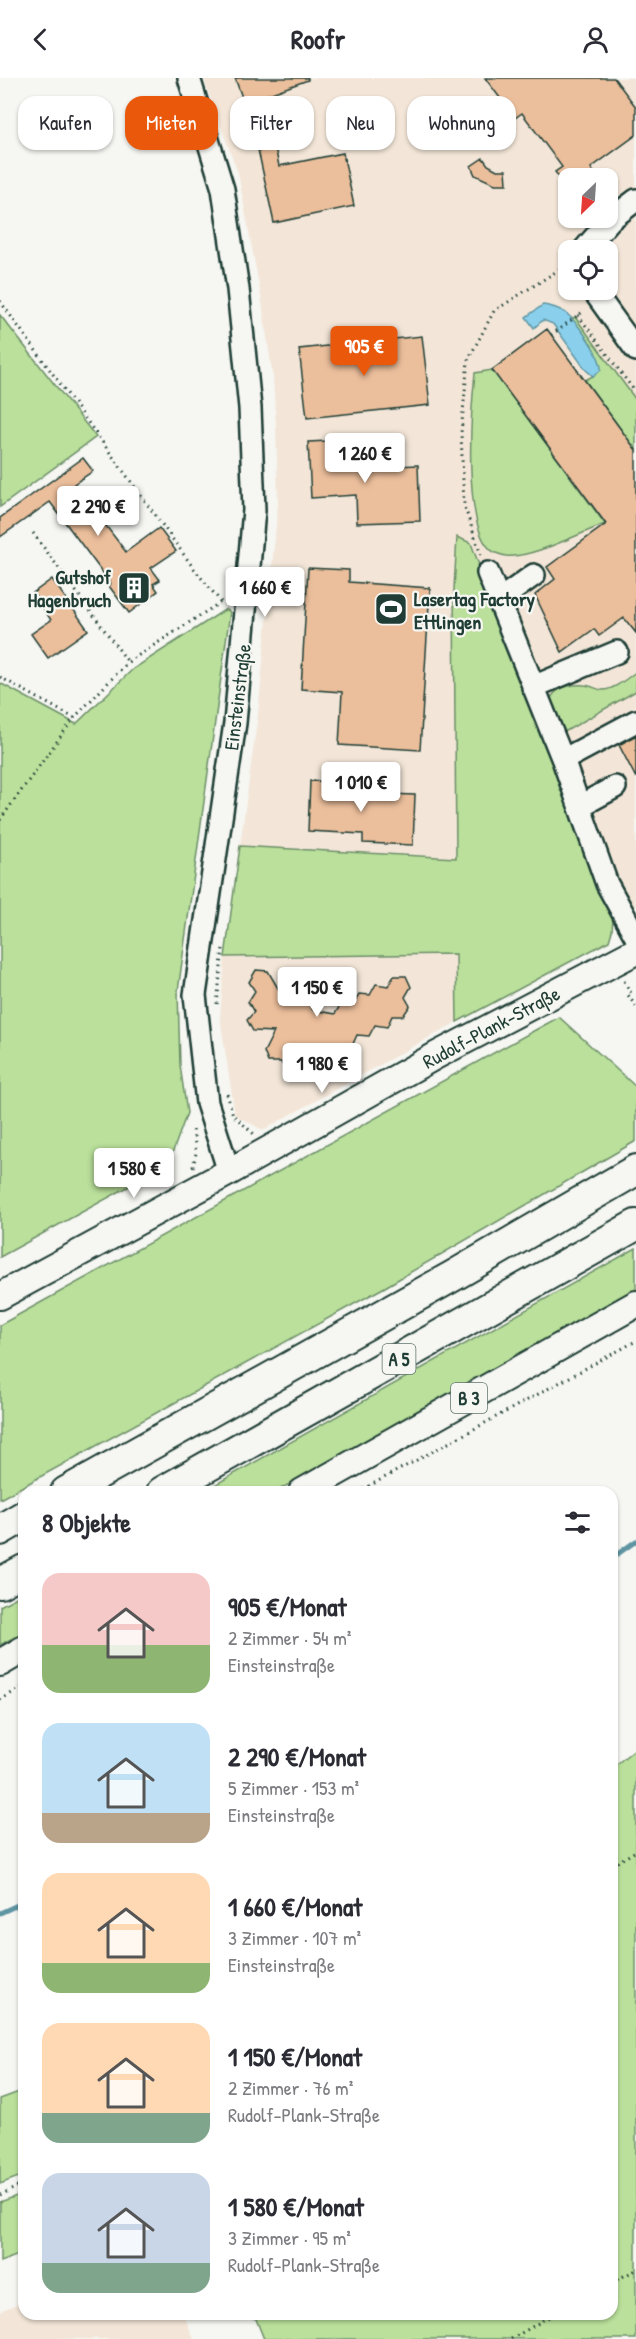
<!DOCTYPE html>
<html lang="de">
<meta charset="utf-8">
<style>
:root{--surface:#fff;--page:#f2f2f3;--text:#2b2b33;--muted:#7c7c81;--accent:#ea580c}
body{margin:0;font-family:"Patrick Hand",sans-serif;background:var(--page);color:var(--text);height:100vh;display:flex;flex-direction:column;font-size:22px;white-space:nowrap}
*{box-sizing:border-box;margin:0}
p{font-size:20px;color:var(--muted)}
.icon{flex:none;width:33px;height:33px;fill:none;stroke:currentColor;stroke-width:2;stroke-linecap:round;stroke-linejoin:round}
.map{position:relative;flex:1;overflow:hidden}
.details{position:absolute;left:18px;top:1408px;width:600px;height:834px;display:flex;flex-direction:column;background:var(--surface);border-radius:18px;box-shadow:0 2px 4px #0004}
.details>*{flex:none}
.banner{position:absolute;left:18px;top:18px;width:600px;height:54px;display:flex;gap:12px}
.needle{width:39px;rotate:205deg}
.buttons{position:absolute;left:558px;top:90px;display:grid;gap:12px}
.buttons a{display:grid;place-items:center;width:60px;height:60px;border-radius:12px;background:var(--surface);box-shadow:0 2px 4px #0004;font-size:30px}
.price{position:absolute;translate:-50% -51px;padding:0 14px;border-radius:6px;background:#fff;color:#222;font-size:20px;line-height:39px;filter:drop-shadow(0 2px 3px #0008)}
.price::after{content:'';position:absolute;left:50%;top:36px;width:18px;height:14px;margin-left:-9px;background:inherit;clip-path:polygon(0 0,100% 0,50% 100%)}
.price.current{background:var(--accent);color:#fff}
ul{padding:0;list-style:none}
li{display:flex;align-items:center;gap:18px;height:150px;padding:0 24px}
li span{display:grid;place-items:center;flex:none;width:168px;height:120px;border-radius:18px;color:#555}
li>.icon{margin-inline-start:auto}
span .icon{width:72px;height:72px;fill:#fffc;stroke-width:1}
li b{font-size:26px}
h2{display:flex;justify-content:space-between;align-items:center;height:72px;padding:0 24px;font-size:26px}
.chip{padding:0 21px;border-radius:18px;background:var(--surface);box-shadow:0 2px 4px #0004;font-size:21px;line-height:54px}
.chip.current{background:var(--accent);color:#fff}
header{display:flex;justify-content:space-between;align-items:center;height:78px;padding:0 24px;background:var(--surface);font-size:27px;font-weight:800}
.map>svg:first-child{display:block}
.built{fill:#f3e6d8;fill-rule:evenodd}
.green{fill:#bae09b;stroke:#6c8e68;stroke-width:1.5}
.water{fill:#8acfec;stroke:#5f95a2;stroke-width:1.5}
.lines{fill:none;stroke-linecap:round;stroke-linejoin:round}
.stream{stroke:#5f95a2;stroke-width:5}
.building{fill:#ecbf9c;stroke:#1f3d34;stroke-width:1.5}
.minor-casing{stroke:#1f3d34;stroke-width:26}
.major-casing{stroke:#1f3d34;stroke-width:30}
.highway-casing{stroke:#1f3d34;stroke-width:34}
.path{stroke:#1f3d34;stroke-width:3;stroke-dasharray:1.5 4.5;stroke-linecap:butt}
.minor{stroke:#f6f6f2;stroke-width:21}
.major{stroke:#f6f6f2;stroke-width:26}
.highway{stroke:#f6f6f2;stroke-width:30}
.labels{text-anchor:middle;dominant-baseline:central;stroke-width:4.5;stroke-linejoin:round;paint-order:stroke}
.shield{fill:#f6f6f2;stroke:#60746d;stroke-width:1.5}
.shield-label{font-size:18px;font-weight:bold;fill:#1f3d34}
.poi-label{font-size:20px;font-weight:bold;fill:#1f3d34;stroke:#f6f6f2;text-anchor:end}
.street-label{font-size:20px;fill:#1f3d34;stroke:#f6f6f2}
</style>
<header><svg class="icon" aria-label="back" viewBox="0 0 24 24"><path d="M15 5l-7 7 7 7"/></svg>Roofr<svg class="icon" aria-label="person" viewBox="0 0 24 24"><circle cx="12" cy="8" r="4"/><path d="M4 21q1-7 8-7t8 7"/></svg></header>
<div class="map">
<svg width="636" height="2261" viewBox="0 0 636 2261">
<rect width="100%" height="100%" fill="#f6f6f2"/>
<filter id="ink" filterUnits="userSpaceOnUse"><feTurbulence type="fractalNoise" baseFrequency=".0167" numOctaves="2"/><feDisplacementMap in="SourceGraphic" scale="12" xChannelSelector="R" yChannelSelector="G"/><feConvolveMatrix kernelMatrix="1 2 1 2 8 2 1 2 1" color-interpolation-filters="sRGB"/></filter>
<g filter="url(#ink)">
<path class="built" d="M203,0H636V829L632,828L623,816L618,803L600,809L534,638L457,459L454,511L456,780L240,768L258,636L278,426L276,348L273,300L261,218L238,95ZM568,100H608V140H568ZM568,172H608V212H568Z
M457,876V944L263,1052L235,1037L220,939L225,879Z
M24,2223V2236L184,2237L194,2261H0V2233Z"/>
<path class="green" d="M0,237L96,359L0,429Z
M575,239L636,322V372L585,302L593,298L592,267L572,241Z
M492,292L605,446C580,455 530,481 506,478C501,477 492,474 489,470C463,443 471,332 475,295Z
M457,459L471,465L534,638L613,839L612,853L609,863L457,944L456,876L225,879L240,768L456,780L454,511Z
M226,531L230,534L178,913L180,987L187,1035L168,1087L0,1179V605L76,646L133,591Z
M636,594V613L561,656C558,649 553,642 551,634C544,612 568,606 584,607C591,607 597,612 603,612C614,612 627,600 636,594Z
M559,939L636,1009V1063L385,1209L0,1421V1247Z
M636,1170V1214L275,1414H202Z
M24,1515V1554L0,1567V1528Z
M636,1670V2261H264L256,2241L247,2237L612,2236V1690Z
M24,2012V2097L0,2106V2021Z
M22,2116L24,2117V2175L0,2184V2124Z"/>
<path class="water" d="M543,227C552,228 558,230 566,235C577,244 602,278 601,292L593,298L586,292L553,246L543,242L534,250L526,239Z"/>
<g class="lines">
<path class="stream" d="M612,1480L636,1463
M0,1835L24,1824"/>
</g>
<path class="building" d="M235,0H308V2L244,25Z
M485,0H614L636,29V57L591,90L594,95L586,100H568V107L566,108L555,94L562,89L522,35L515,40Z
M271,50L279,88L343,75L354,128L274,145L254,53Z
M483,80L488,87L497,92H506L507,106H495L475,97L471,88Z
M547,251L636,372V555L624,540L599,558L594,551L562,574L535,517L555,501L547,489L606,446L492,292Z
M422,258L430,327L307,340L299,271Z
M349,362L351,390L418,387L420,443L357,445L356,417L311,420L308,364Z
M83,380L93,393L74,406L126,474L159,450L176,473L151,490L160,502L153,506L158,513L129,535L109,508L111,506L50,424L0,459V440Z
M308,490L349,492V504L430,510L420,672L339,667L342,614L301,611Z
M52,501L88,552L48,580L31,556L51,542L33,515Z
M636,657V700L619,667Z
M310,703L361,705L360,715L415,717L413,767L363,765V756L308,753Z
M256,892L268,893L279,912L290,894H302L308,905L302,915L313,932L335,936L342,924L353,927L359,916L370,917L376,906L388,908L394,898H406L411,909L405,919L410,928L403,938H392L387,949L375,947L369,958L357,957L352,968L340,966L333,977L323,976L317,987L305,985L299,995L286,994L281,984H268L264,974L274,954L253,953L247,942L254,934L248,924L255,913L249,904Z"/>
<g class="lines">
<g class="minor-casing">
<path id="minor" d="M189,0L223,111L238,211L250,330L254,432L235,645L195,917L207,1025L229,1094
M584,172L610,142L636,122
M593,212L636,272
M488,495L563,682L607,806L636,859
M498,523L534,497
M533,609L617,574
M563,682L636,643
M580,728L615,709"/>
</g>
<g class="major-casing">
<path id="major" d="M0,1218L229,1094L437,977L636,873
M302,1414L636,1226
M0,1585L24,1571"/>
</g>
<g class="highway-casing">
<path id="highway" d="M66,1414L453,1198L636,1092
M162,1414L636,1147
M0,1452L24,1438
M0,1505L24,1492"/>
</g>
<path class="path" d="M0,223L195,492L221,524
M578,237L636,315
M551,257L584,233
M33,455L128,584
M481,477L464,427L461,355L468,282L494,233L568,186
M0,599L74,640
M0,742L74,640L128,584L221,524L228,522
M624,903L631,915L628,917L636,929
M217,926L223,870
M227,1016L233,1037L254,1056
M193,1089L196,1075L193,1051
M358,1414L636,1263
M0,1622L24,1608
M612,1787L636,1773
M0,2117L24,2106
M612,2204L636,2192
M511,2261L554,2236"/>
<use href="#minor" class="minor"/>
<use href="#major" class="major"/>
<use href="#highway" class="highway"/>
</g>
</g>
<defs>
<g id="building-square" transform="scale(1.725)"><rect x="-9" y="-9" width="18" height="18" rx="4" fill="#1f3d34" stroke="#f6f6f2"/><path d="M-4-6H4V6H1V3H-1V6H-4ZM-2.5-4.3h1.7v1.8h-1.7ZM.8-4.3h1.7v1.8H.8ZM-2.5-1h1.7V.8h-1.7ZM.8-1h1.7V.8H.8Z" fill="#fff"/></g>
<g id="stadium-square" transform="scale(1.725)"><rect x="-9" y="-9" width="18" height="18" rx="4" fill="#1f3d34" stroke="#f6f6f2"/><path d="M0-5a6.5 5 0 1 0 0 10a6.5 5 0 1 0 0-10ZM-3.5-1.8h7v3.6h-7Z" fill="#fff"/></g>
</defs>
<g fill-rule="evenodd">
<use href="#building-square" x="134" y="510"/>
<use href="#stadium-square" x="391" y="531"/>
</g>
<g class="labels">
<g class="shield">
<rect x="382.5" y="1266" width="33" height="30" rx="4.5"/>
<rect x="451" y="1305" width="36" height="30" rx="4.5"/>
</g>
<g class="shield-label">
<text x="399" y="1281">A 5</text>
<text x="469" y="1320">B 3</text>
</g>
<g class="poi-label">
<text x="111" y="498">Gutshof<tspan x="111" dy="23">Hagenbruch</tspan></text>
<text x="414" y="520" text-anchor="start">Lasertag Factory<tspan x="414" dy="23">Ettlingen</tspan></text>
</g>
<g class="street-label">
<text transform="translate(237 619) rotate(-83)">Einsteinstraße</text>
<text transform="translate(491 949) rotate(-28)">Rudolf-Plank-Straße</text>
</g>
</g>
</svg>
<div class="buttons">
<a><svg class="needle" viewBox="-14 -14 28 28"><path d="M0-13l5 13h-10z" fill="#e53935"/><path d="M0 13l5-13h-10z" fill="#7c7c81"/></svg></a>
<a><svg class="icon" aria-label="locate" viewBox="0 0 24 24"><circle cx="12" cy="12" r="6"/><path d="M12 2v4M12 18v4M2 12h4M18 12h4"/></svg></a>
</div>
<b class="price current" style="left:364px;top:299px">905 €</b>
<b class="price" style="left:365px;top:406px">1 260 €</b>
<b class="price" style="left:98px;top:459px">2 290 €</b>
<b class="price" style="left:265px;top:540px">1 660 €</b>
<b class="price" style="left:361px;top:735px">1 010 €</b>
<b class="price" style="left:317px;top:940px">1 150 €</b>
<b class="price" style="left:322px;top:1016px">1 980 €</b>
<b class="price" style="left:134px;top:1121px">1 580 €</b>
<div class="banner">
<a class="chip">Kaufen</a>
<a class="chip current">Mieten</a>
<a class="chip">Filter</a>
<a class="chip">Neu</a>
<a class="chip">Wohnung</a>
</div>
<section class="details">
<h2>8 Objekte<svg class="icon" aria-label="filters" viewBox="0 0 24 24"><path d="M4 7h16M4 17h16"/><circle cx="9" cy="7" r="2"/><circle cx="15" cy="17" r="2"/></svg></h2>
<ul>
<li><span style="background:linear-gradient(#f6c9c9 60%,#8fb573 0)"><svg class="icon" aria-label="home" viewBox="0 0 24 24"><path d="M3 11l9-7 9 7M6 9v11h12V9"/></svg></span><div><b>905 €/Monat</b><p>2 Zimmer · 54 m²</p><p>Einsteinstraße</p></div></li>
<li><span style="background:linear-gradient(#bfe0f5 75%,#b9a48a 0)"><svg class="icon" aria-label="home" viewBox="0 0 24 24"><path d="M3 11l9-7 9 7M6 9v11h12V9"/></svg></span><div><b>2 290 €/Monat</b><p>5 Zimmer · 153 m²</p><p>Einsteinstraße</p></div></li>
<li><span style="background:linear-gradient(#ffd9b3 75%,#8fb573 0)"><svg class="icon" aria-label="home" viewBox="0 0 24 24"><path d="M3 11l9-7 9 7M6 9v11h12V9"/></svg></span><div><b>1 660 €/Monat</b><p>3 Zimmer · 107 m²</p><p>Einsteinstraße</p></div></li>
<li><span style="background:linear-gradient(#ffd9b3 75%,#7fa58c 0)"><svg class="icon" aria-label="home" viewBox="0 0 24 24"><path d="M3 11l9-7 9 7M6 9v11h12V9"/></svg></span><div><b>1 150 €/Monat</b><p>2 Zimmer · 76 m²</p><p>Rudolf-Plank-Straße</p></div></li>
<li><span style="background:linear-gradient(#c9d6e8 75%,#7fa58c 0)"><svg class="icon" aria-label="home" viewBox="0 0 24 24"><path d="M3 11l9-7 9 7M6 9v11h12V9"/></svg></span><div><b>1 580 €/Monat</b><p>3 Zimmer · 95 m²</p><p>Rudolf-Plank-Straße</p></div></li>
</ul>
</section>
</div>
